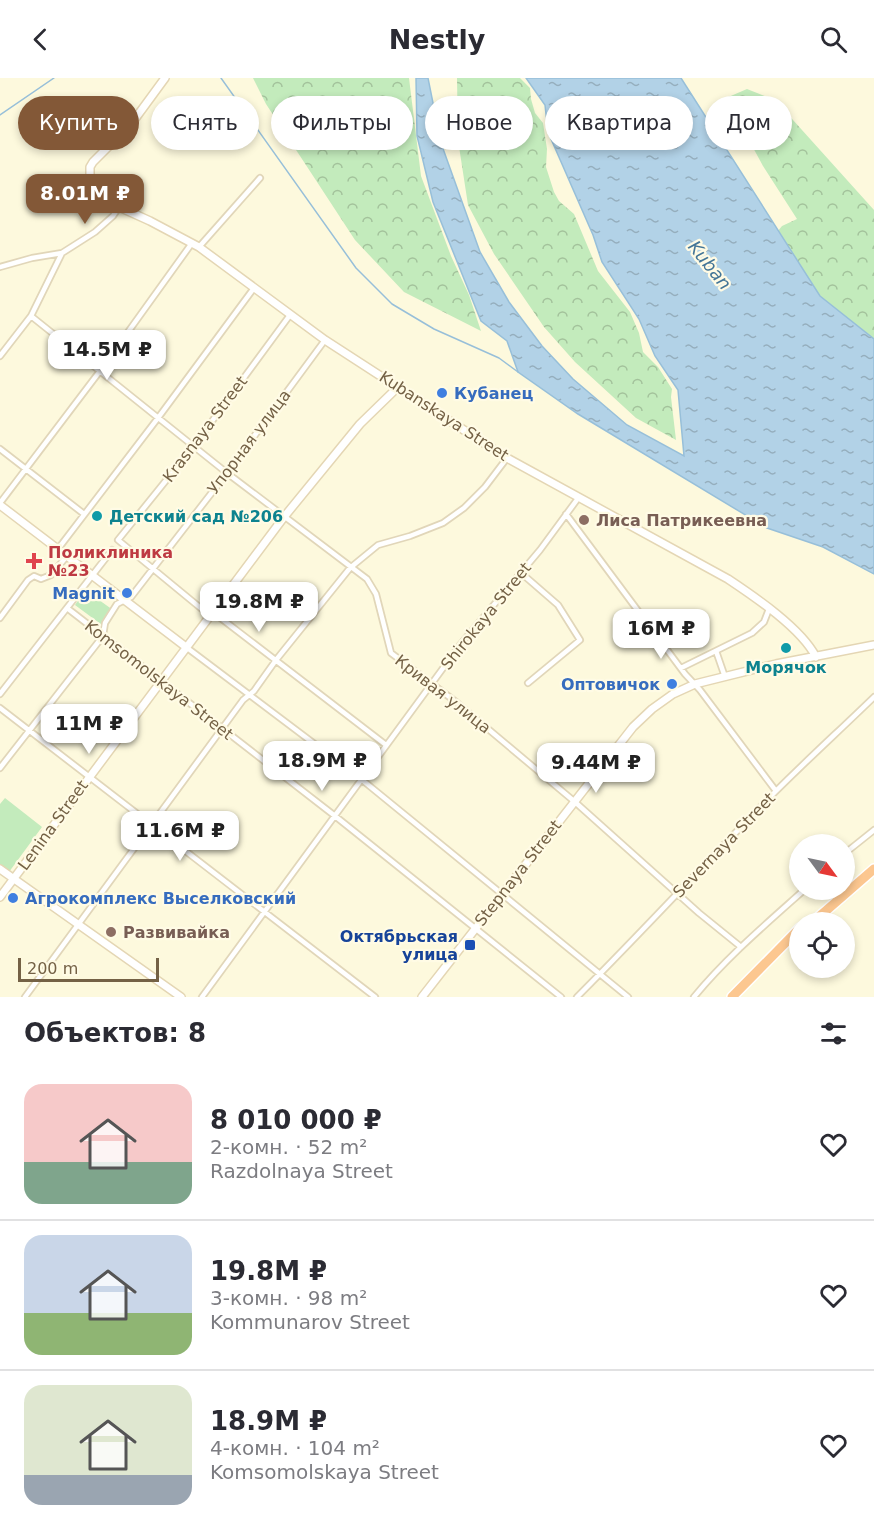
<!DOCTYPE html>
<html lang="ru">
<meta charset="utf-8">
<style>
:root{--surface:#fff;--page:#f7f7f7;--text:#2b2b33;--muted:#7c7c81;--line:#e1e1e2;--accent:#835837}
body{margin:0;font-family:"DejaVu Sans",sans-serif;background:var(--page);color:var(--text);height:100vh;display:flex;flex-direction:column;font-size:22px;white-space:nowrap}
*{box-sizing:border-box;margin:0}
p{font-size:20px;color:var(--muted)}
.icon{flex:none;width:33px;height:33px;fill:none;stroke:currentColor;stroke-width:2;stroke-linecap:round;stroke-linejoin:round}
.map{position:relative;height:919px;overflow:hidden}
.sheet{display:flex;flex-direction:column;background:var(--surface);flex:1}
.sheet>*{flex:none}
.guide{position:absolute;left:18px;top:18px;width:838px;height:54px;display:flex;gap:12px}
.needle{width:39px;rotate:123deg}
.tools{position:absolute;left:789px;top:756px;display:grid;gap:12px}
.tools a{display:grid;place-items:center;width:66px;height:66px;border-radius:50%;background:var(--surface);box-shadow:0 3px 9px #0003;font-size:30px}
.scale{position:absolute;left:18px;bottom:15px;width:141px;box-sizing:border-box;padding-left:6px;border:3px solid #746145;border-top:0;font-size:16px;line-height:21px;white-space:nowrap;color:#746145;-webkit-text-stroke:4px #fffbe5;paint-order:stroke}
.price{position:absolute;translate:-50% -51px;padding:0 14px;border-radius:12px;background:#fff;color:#222;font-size:20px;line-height:39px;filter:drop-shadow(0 2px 3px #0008)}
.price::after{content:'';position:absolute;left:50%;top:36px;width:18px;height:14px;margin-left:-9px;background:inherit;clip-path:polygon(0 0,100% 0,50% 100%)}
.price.selected{background:var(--accent);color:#fff}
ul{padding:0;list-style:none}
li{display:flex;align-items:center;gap:18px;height:150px;padding:0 24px}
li+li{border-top:2px solid var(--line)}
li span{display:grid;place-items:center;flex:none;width:168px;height:120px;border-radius:18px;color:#555}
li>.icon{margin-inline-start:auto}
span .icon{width:72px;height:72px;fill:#fffc;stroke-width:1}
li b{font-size:26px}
h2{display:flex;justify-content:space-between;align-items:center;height:72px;padding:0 24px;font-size:26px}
.pill{padding:0 21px;border-radius:27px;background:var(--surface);box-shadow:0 3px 9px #0003;font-size:21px;line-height:54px}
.pill.selected{background:var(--accent);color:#fff}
header{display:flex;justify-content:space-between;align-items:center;height:78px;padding:0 24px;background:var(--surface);font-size:27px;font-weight:600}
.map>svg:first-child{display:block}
.forest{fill:url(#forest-crowns)}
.park{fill:#c3ebbc}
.water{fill:url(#water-ripples);stroke:#97bfd9;stroke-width:1.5}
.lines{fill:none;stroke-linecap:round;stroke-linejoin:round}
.stream{stroke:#97bfd9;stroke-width:1.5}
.street-casing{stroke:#e1d6b9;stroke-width:8}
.secondary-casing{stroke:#e4d6b4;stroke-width:10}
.highway-casing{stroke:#fff;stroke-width:12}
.street{stroke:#fff;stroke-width:4.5}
.secondary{stroke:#fff;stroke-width:7}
.highway{stroke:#fcc790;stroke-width:9}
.shop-dot{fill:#3f7fe0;stroke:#fffbe5;stroke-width:2}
.culture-dot{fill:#0f9aa8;stroke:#fffbe5;stroke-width:2}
.education-dot{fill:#8d6e63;stroke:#fffbe5;stroke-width:2}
.health-dot{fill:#e0444e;stroke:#fffbe5;stroke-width:2}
.transit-dot{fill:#1a4fb4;stroke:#fffbe5;stroke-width:2}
.labels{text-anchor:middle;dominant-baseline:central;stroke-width:4.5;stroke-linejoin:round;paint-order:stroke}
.shop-label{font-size:16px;font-weight:bold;fill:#366cbe;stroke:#fffbe5;text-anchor:start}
.street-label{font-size:16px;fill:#746145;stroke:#fffbe5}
.culture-label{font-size:16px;font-weight:bold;fill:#0d838f;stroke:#fffbe5;text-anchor:start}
.education-label{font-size:16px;font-weight:bold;fill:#785e54;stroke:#fffbe5;text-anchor:start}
.health-label{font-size:16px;font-weight:bold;fill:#be3a42;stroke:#fffbe5;text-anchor:start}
.transit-label{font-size:16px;font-weight:bold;fill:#164399;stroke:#fffbe5;text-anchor:end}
.water-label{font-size:18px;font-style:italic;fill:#437597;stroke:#fffbe5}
</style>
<header><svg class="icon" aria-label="back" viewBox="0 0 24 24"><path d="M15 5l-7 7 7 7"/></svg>Nestly<svg class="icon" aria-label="search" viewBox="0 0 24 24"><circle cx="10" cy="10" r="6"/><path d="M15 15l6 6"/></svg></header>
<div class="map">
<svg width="874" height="919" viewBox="0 0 874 919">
<defs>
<pattern id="forest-crowns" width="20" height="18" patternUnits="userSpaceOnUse" patternTransform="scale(1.5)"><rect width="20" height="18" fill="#c3ebbc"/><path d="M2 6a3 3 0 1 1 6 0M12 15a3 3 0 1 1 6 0" fill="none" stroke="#a3c29b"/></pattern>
<pattern id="water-ripples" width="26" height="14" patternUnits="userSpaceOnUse" patternTransform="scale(1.5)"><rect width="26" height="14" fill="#b2d2e7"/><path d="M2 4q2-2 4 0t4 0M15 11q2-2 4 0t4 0" fill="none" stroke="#95aebd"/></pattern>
</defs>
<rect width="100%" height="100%" fill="#fdf9dd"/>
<path class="forest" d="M253,0H409L421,98L451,178L469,217L481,253L404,214L355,162L266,26Z
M457,0H520L530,10L531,21L535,35L543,45L547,71L546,89L554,114L559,123L574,136L598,193L630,234L639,255L643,274L658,289L672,311L671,319L676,362L636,340L575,284L544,249L494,176L468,127L458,62Z
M747,11L775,22L874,132V277L820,226L773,159L782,148L797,141L763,88L726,20Z"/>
<path class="park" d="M85,512L113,532L102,547L75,527Z
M5,720L42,749L9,794L0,786V726Z"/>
<path class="water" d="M416,0H428L441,65L480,174L509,224L542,268L573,301L627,347L684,378L678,312L655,278L639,241L602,184L593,157L548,54L545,27L526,0H681L820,218L874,261V496L823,469L767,450L578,336L518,294L507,263L481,243L433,124L417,58Z"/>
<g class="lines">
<path class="stream" d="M221,0L356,190L392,226L434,251L499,280L518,294
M0,37L54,0"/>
<g class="street-casing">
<path id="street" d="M199,169L260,100
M0,189L32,180L62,175
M290,237L193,369L118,462L203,532L218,538L386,667
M31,238L227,395L367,501L376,516L391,575L456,624L575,724L699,835L741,869
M0,278L31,238L62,175L95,154L113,138L119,129
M0,371L84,436
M0,425L100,293L192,165
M566,436L685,596L700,612L776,713
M58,471L158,340L254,210
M520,494L558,527L580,562L528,605
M67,530L335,738L561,919
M0,540L28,502L34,498L41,501L51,497L67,478
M186,569L361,701L628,919
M716,573L725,599
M681,590L752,555L764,544L769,531
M0,616L112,472
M0,630L375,919
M0,690L103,558L105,545L117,526L131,519L227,395L325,262
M844,776L874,752
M25,919L243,622L254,613L276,582L350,490L378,467L410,458L443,445L464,430L485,409L507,380
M202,919L460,567L540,472L579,419
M577,919C644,852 708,782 775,714C807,682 841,651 874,619
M694,919C726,880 766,846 804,812"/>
</g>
<g class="secondary-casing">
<path id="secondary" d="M165,0L132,45L93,84L90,89V97L96,108L108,124L150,143L199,169L325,262L507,380L728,501C755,519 801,550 816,579
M0,427L186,569
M0,791L181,919
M0,819L284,439L360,346L398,309
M422,919L633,649L652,631L673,616L695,606L776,586L874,567"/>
</g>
<g class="highway-casing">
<path id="highway" d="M813,844L874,791
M732,919L800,850"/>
</g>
<use href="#street" class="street"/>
<use href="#secondary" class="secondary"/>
<use href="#highway" class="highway"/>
</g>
<g class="shop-dot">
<circle cx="442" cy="315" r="6"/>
<circle cx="127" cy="515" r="6"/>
<circle cx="672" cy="606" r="6"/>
<circle cx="13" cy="820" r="6"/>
</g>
<g class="culture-dot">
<circle cx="97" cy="438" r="6"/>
<circle cx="786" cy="570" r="6"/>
</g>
<g class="education-dot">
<circle cx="584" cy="442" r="6"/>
<circle cx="111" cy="854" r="6"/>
</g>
<path class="health-dot" d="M31 474h6v6h6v6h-6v6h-6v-6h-6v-6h6z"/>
<rect class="transit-dot" x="464" y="861" width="12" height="12" rx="3"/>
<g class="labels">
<g class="shop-label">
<text x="454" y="315">Кубанец</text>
<text x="115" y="515" text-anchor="end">Magnit</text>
<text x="660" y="606" text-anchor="end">Оптовичок</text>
<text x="25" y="820">Агрокомплекс Выселковский</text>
</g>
<g class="street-label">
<text transform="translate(444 338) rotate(33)">Kubanskaya Street</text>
<text transform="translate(205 351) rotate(-53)">Krasnaya Street</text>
<text transform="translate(249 364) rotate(-53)">Упорная улица</text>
<text transform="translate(486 538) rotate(-51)">Shirokaya Street</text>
<text transform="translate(159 602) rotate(38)">Komsomolskaya Street</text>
<text transform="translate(443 616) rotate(38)">Кривая улица</text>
<text transform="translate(53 747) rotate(-54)">Lenina Street</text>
<text transform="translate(724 767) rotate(-46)">Severnaya Street</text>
<text transform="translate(518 795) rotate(-52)">Stepnaya Street</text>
</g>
<g class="culture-label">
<text x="109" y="438">Детский сад №206</text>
<text x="786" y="589" text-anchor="middle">Морячок</text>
</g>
<g class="education-label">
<text x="596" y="442">Лиса Патрикеевна</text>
<text x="123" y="854">Развивайка</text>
</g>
<g class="health-label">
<text x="48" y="474">Поликлиника<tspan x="48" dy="18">№23</tspan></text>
</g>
<g class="transit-label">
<text x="458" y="858">Октябрьская<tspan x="458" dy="18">улица</tspan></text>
</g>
<g class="water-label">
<text transform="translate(710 187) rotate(51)">Kuban</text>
</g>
</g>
</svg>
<div class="tools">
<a><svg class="needle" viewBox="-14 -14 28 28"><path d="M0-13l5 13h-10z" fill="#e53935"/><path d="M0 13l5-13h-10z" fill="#7c7c81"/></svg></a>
<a><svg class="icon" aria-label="locate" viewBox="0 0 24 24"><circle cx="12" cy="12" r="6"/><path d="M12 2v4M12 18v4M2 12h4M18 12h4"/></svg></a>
</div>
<div class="scale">200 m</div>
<b class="price selected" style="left:85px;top:147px">8.01M ₽</b>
<b class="price" style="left:107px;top:303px">14.5M ₽</b>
<b class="price" style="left:259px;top:555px">19.8M ₽</b>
<b class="price" style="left:661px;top:582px">16M ₽</b>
<b class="price" style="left:89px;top:677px">11M ₽</b>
<b class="price" style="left:322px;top:714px">18.9M ₽</b>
<b class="price" style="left:596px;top:716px">9.44M ₽</b>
<b class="price" style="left:180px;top:784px">11.6M ₽</b>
<div class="guide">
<a class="pill selected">Купить</a>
<a class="pill">Снять</a>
<a class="pill">Фильтры</a>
<a class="pill">Новое</a>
<a class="pill">Квартира</a>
<a class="pill">Дом</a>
</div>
</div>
<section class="sheet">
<h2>Объектов: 8<svg class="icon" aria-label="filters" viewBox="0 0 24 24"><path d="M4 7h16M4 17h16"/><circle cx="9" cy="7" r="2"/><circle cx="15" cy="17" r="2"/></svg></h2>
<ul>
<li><span style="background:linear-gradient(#f6c9c9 65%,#7fa58c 0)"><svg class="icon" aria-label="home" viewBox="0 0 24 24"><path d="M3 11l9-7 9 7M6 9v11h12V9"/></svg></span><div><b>8 010 000 ₽</b><p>2-комн. · 52 m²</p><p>Razdolnaya Street</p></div><svg class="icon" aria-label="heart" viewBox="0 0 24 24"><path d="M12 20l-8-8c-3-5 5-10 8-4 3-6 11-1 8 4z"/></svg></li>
<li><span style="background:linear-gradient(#c9d6e8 65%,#8fb573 0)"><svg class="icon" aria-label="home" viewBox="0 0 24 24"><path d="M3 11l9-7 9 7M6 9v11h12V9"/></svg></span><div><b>19.8M ₽</b><p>3-комн. · 98 m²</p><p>Kommunarov Street</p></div><svg class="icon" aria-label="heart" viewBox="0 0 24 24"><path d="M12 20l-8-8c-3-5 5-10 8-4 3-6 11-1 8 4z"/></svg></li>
<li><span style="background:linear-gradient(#dfe7d0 75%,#9aa5b1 0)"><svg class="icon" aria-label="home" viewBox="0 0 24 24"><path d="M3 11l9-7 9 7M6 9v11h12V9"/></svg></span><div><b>18.9M ₽</b><p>4-комн. · 104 m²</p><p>Komsomolskaya Street</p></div><svg class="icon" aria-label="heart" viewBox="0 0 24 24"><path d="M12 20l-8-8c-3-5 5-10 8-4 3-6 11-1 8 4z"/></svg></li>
</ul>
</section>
